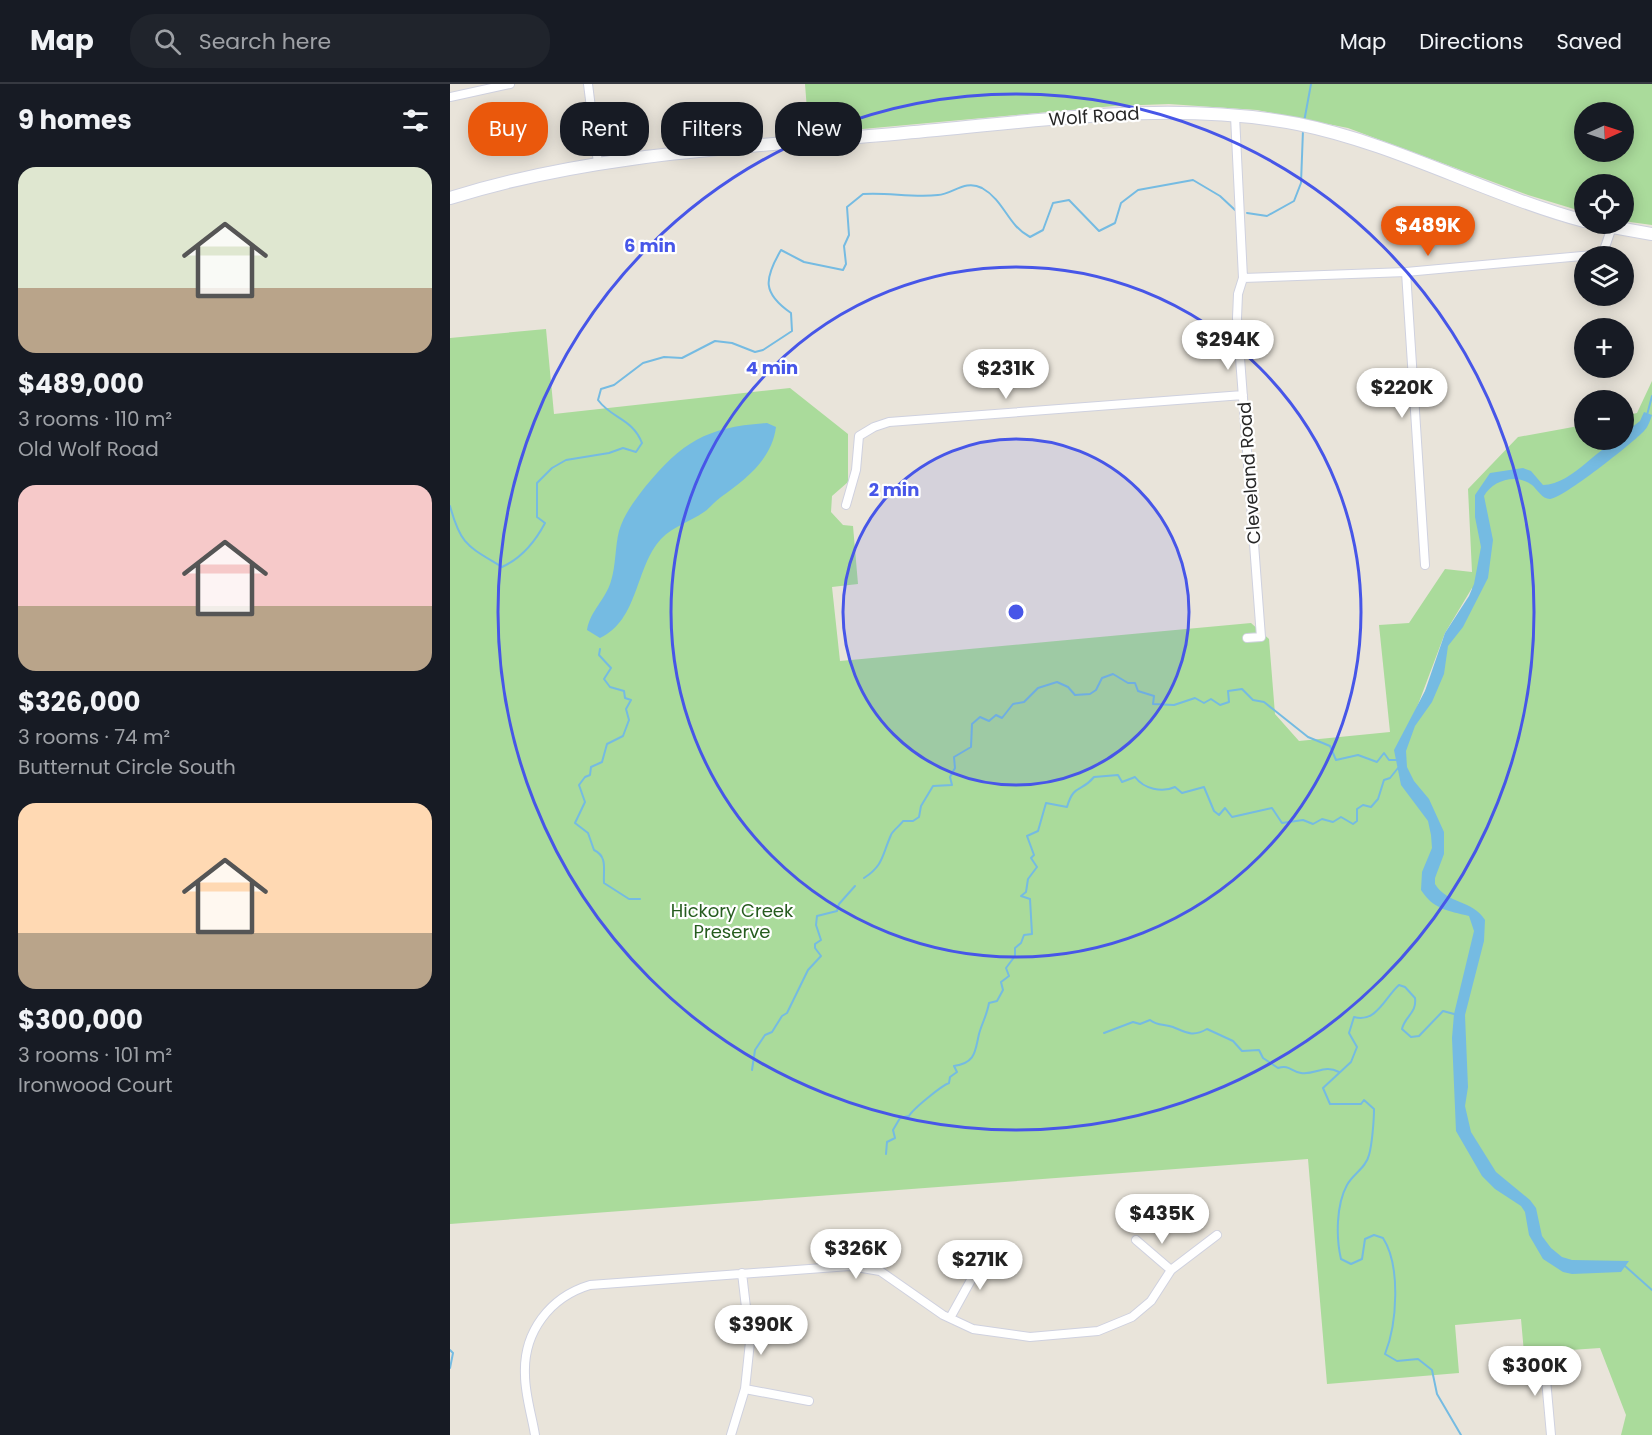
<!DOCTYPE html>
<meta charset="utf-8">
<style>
:root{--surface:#171b24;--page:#20242c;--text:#f1f3f6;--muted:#9ea1a6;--line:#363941;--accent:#ea580c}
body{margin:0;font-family:Poppins,sans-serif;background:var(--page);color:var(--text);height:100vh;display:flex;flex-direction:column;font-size:22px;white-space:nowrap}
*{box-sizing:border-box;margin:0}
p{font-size:20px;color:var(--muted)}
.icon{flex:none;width:33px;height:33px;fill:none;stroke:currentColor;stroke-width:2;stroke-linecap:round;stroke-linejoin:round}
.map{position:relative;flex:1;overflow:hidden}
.panel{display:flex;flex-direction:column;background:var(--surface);width:450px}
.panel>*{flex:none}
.hud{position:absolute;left:18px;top:18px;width:570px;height:54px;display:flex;gap:12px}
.needle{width:39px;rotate:87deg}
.controls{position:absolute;left:1124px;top:18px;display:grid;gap:12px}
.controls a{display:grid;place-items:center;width:60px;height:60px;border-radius:50%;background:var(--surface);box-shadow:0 3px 15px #0003;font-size:30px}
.price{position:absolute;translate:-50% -51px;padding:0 14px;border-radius:21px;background:#fff;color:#222;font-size:20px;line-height:39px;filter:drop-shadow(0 2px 3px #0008)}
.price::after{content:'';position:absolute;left:50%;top:36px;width:18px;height:14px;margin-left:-9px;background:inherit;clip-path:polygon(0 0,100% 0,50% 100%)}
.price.active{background:var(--accent);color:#fff}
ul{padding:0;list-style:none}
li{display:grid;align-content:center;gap:12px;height:318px;padding:0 18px}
li span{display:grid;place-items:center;height:186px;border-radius:18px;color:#555}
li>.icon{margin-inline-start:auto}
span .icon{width:108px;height:108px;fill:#fffc;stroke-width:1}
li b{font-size:26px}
h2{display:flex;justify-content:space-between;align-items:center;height:72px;padding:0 18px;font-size:26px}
.chip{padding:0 21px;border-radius:24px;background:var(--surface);box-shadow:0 3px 15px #0003;font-size:21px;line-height:54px}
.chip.active{background:var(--accent);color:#fff}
header{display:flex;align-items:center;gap:36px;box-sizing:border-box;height:84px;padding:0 30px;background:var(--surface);border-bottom:2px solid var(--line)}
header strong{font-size:28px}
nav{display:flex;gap:33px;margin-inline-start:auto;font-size:21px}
.search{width:420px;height:54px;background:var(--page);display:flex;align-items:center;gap:15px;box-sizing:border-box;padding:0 21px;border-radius:24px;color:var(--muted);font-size:22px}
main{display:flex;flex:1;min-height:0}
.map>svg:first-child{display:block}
.green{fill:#aadb9b;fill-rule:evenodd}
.water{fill:#75bbe2}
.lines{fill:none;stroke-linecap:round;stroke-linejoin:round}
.stream{stroke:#75bbe2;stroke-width:2}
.street-casing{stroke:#cfd1df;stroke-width:10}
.secondary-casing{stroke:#cfd1df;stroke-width:14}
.street{stroke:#fff;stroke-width:8}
.secondary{stroke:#fff;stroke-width:12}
.ring{fill:none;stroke:#4756e8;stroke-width:3}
.labels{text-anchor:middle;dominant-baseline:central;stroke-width:4.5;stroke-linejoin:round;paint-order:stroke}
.street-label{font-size:18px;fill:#272727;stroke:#fff}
.park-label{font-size:18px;fill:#265c1f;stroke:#fff}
.centre{fill:#4756e8;stroke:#fff;stroke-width:3}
.ring-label{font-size:18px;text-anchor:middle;font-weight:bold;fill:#4756e8;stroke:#fff;stroke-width:4.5;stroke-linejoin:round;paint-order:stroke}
</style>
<header>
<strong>Map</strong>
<div class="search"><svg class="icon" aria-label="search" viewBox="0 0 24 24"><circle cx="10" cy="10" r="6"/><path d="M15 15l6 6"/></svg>Search here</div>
<nav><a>Map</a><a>Directions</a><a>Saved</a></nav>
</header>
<main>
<section class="panel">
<h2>9 homes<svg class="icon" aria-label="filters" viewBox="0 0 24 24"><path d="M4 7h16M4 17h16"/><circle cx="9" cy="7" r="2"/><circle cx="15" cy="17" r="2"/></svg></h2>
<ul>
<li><span style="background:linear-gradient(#dfe7d0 65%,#b9a48a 0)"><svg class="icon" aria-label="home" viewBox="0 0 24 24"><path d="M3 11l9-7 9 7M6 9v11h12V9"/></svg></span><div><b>$489,000</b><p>3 rooms · 110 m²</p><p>Old Wolf Road</p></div></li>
<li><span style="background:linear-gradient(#f6c9c9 65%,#b9a48a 0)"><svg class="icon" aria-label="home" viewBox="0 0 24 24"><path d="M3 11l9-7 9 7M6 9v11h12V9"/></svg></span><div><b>$326,000</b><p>3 rooms · 74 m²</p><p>Butternut Circle South</p></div></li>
<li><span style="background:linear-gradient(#ffd9b3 70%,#b9a48a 0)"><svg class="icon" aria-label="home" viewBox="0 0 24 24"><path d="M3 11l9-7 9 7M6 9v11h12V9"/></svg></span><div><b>$300,000</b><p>3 rooms · 101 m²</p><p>Ironwood Court</p></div></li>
</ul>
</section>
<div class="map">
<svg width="1202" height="1351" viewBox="0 0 1202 1351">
<rect width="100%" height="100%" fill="#e9e4da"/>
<path class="green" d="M355,0H1202V141L1173,137V100H1134V128L1078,111L898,44L807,26L719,20L664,22L369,49L358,39ZM1134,28H1173V68H1134Z
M96,245L104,330L340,304L398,350V398L382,412L381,428L393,441L403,442L408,500L382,503L390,577L801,539L819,555L825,630L849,657L940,648L929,541L959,539L995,485L1022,488L1018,405L1068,353L1134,341V356H1173V332L1187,329L1202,297V1351H1171L1176,1331L1150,1264L1106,1267L1096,1263L1074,1269L1071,1235L1005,1241L1009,1289L877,1300L858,1075L0,1140V254ZM1022,504L1023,508L966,626L995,549Z"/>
<path class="water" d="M1194,328L1202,331C1200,337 1198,343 1194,347C1184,358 1112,415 1100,415C1092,415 1087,405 1082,401C1066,389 1043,396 1034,412L1043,456L1038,494L1013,543L998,562L994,590L982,618L965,642L956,667L957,683L964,697L979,715L994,748V770L985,794V800C997,820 1023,816 1035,836L1034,857L1015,931L1018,1003L1015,1022L1021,1048L1046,1088L1080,1116L1086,1124L1092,1152L1101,1164L1112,1173L1122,1176L1179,1177L1171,1188L1122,1190L1113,1188L1093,1175L1079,1151L1075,1128L1071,1122L1045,1105L1032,1092L1006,1047L1002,954L1004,930L1024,847L1019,832C998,827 983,825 971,806L972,788L982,764L981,751L978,737L951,701L944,666L975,607L995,549L1019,512L1024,500L1031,463L1025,433V411L1040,389L1073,384L1081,387L1093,401C1124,401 1152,356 1173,356V350L1190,337Z
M317,339L326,343C322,375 296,395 271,413C265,417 260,424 254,428C240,438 223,442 211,455C185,483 189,536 150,554L137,546C140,527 156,515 161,497C166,481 165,463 169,447C174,430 185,416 195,403C233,357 257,343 317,339Z"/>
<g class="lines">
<path class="stream" d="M854,38L861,0
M797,129L817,132L844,117L851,99L853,46
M1197,331L1202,312
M0,422C11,462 18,462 52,483C72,474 85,458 95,439L87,433V399L102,384L116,376L159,369L173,364L186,368L192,359C182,334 162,335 148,316L151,305L164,301L193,279L214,273L232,274L265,257L282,259L305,268L313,266L342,247L341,229C312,209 314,195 331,166L354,178L393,186L396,180L394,162L399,151L397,123L413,110C437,108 463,114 488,111C503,110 515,95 532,104C555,117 557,141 580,153L593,146L603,119L619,116L649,147L665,139L671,119L688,106L743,96L770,112L785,126
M150,565L149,571L161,584L154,595L160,603L174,607L175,614L181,616L176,625L179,636L173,652L157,660L152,678L141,683L140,691L135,693L129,701L135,718L125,739L138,749L144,766C158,773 153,785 154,799L179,815H190
M414,794C434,781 432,771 441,751C443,746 450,742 453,737H463L469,733L471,722L483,702L502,701L500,693L505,684L504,673L521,663L522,640L530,633L539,637L546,631L552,634L563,620L574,618L588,604L607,598L618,603L625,611L640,610L646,606L652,594L663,590L678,599H685L688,607L704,612L703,620L724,621L745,614L754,619L761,615L770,621L779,618L778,607L792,605L803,616L814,618L858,653L880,662L886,676L908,671L927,678L934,669L939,676H947
M1004,930L993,927L969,952L961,953L952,945C955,932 967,929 965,914L955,903L949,901C936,912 926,940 904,933L899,949L907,963L901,978L873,1004L880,1020H911L914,1016L924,1025C924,1036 922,1061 919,1071C916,1084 903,1090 897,1101C886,1121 886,1154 891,1175L901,1180L912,1175L915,1155L924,1151L933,1154C951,1182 947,1240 935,1270L947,1277L968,1275L982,1286L987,1310L1011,1351
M654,949L683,938L690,940L700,936C707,942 715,940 723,943C737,949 743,953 757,945L783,957L792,967L809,966L813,974L828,984C839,980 842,988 851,989C866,991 874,980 889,988
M302,986L305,966L315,951L322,948L332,932L337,929L358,886L371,872L365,864V860L371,856L366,841L367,832L387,827L389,820L405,802
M436,1070L437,1058L445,1054L443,1046L450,1034L459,1032C463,1025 491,1002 499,999L500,993L507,988L504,982C526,979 525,967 529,950C532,939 537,931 539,919L547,917L553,906L551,898L559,892L556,884L565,872V864L571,859L574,851L582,850L580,815L571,812L576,808L578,795L587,783L581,774L584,771L577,752L588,747L596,719L617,723C624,699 631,709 644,693L668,691L672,698L685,693C694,705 712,709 725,703L732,709L754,703L764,727L769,731L775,724L782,733L822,724L832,739L853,736L863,740L872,735L883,738L891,733L903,740L907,737V725L913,721L921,723L928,715L934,696L940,694L948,684
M1175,1182L1202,1206
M0,1266L3,1269L0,1284"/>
<g class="street-casing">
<path id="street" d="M138,0L148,79
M0,13L60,0
M785,32L793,194L788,210L787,234L811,553L797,554
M956,188L975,481
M793,194L956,188L1143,171L1154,166L1162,143
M396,421L406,386L409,352L424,343L439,338L793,311
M686,1156L721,1186
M500,1234L537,1167
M1094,1273L1101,1351
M295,1305L359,1317
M85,1351C82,1332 75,1311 75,1291C73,1248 100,1213 140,1201L400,1182L430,1187L493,1231L523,1245L580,1253L648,1247L682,1233L701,1217L721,1186L767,1151
M281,1351L295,1305L300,1258L292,1189"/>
</g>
<g class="secondary-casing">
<path id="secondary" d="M0,114C146,68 302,63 454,49C584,38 717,15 848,40C947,60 1037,111 1134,137
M1146,140L1202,150"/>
</g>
<use href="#street" class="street"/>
<use href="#secondary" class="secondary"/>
</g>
<circle cx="566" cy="528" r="173" fill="#4756e8" fill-opacity=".12"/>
<g class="ring">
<circle cx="566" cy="528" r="173"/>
<circle cx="566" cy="528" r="345"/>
<circle cx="566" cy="528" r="518"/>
</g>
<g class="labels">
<g class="street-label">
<text transform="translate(644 32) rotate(-4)">Wolf Road</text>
<text transform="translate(799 389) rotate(-94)">Cleveland Road</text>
</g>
<g class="park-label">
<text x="282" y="826">Hickory Creek<tspan x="282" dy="21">Preserve</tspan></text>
</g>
</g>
<circle cx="566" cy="528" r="9" class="centre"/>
<g class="ring-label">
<text x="200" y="168">6 min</text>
<text x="322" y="290">4 min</text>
<text x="444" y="412">2 min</text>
</g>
</svg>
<div class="controls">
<a><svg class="needle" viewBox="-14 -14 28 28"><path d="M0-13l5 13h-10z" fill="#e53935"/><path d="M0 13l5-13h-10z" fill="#9ea1a6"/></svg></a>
<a><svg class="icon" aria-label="locate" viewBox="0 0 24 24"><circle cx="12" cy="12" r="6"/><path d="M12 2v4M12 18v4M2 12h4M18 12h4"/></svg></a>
<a><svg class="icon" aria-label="layers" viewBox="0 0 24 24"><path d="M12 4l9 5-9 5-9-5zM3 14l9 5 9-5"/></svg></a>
<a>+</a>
<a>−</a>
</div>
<b class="price active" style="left:978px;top:173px">$489K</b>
<b class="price" style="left:778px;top:287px">$294K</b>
<b class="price" style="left:556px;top:316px">$231K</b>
<b class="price" style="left:952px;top:335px">$220K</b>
<b class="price" style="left:712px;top:1161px">$435K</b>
<b class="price" style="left:406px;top:1196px">$326K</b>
<b class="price" style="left:530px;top:1207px">$271K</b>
<b class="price" style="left:311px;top:1272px">$390K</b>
<b class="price" style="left:1085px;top:1313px">$300K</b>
<div class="hud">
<a class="chip active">Buy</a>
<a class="chip">Rent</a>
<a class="chip">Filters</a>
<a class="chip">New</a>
</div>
</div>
</main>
